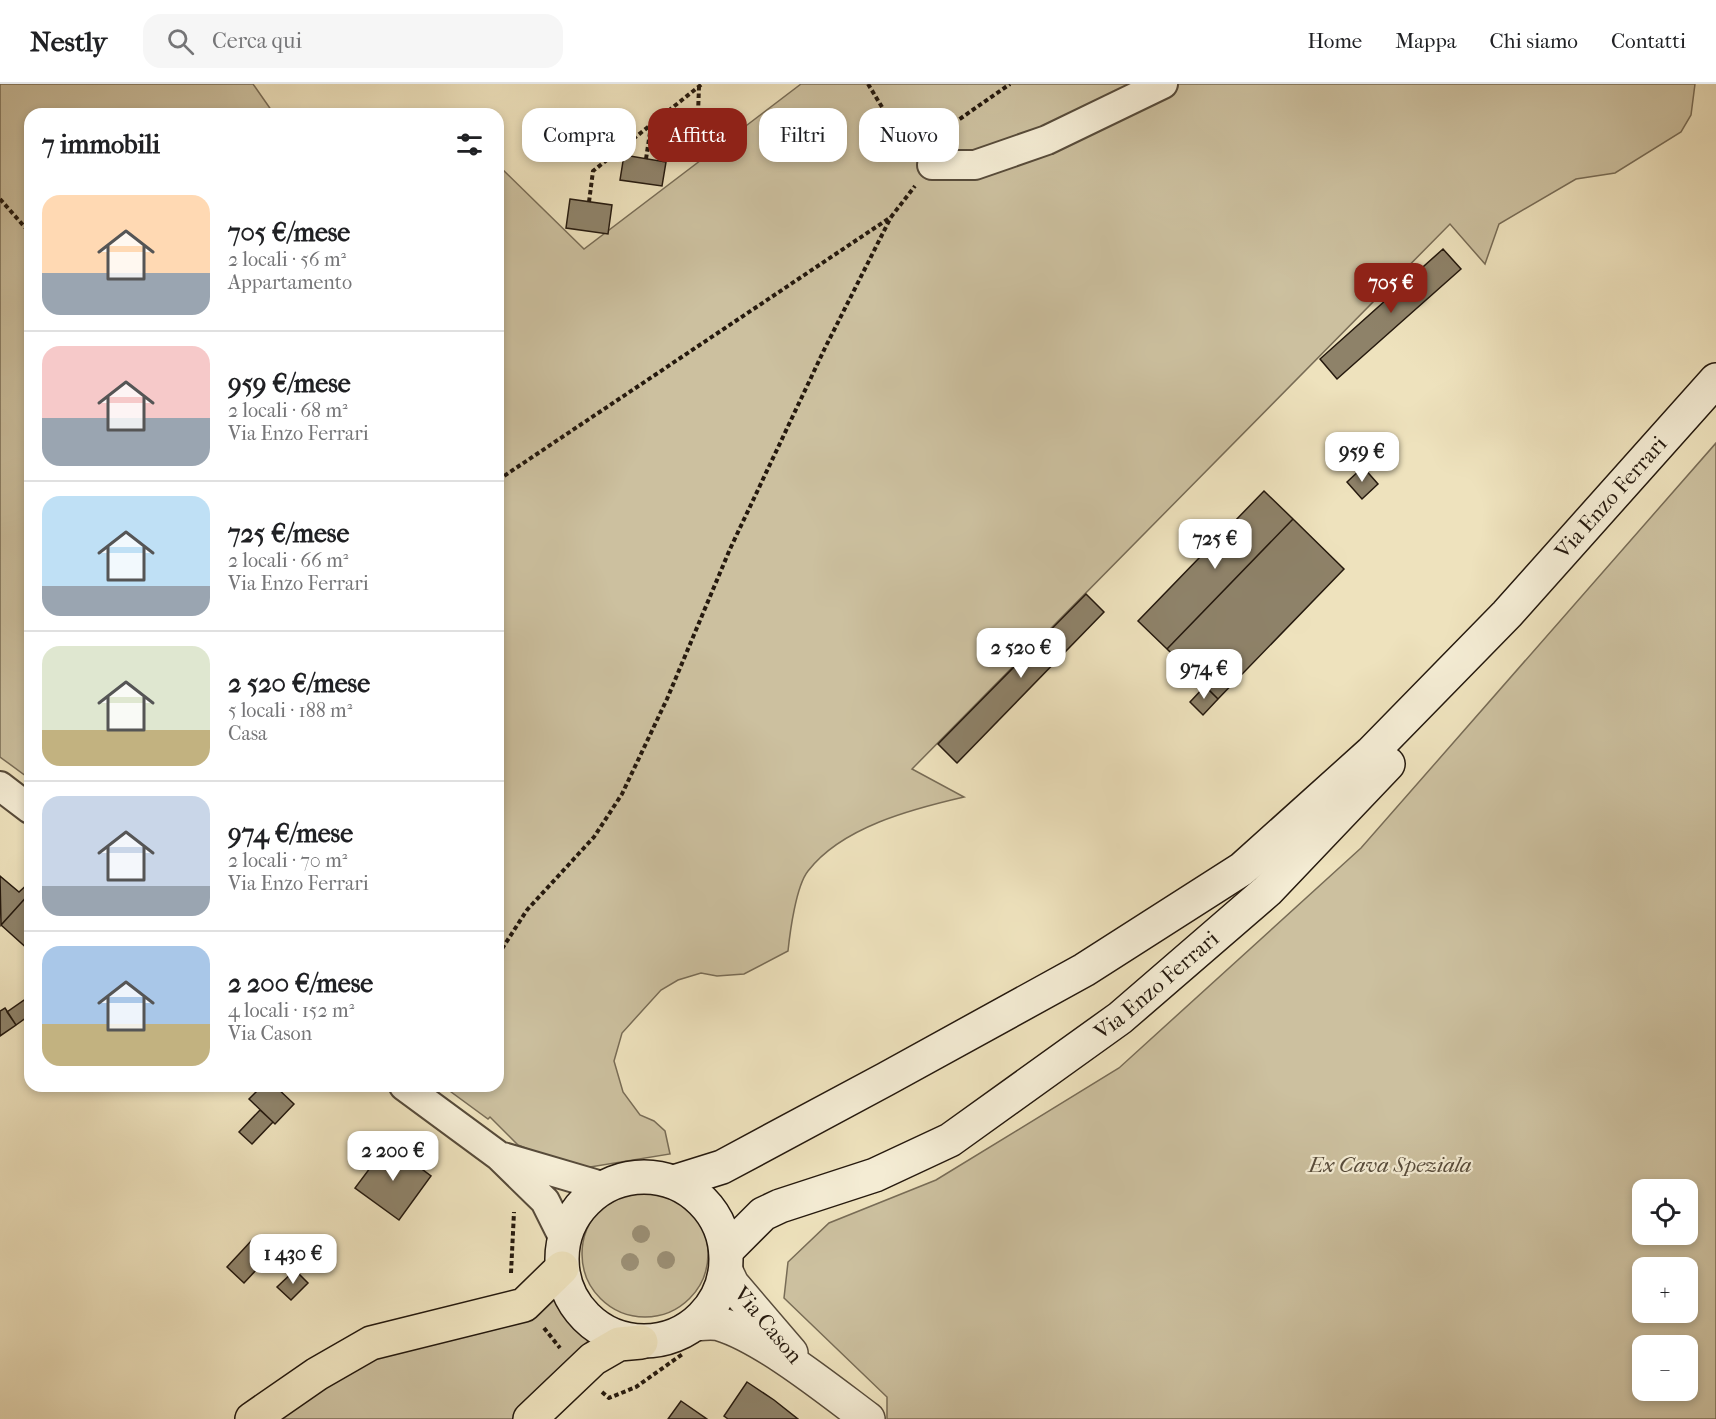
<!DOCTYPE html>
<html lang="it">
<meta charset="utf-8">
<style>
:root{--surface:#fff;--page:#f6f6f6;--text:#202124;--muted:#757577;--line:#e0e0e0;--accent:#8f2418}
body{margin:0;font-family:"IM FELL French Canon",serif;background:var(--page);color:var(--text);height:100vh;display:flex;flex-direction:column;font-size:22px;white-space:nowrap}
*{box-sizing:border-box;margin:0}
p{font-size:20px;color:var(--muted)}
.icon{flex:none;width:33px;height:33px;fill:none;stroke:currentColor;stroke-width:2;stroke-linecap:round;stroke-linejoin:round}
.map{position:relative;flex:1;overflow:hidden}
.sheet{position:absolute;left:24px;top:24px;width:480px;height:984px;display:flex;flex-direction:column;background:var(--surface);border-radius:18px;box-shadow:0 3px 9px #0003}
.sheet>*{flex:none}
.top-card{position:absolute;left:522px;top:24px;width:570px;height:54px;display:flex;gap:12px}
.controls{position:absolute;left:1632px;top:1095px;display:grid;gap:12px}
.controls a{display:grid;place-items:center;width:66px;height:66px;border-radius:12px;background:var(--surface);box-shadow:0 3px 9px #0003;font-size:30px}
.price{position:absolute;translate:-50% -51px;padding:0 14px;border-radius:12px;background:#fff;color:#222;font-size:20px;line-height:39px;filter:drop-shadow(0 2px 3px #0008)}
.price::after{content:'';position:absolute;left:50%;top:36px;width:18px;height:14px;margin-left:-9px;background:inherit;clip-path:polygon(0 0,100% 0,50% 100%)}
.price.selected{background:var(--accent);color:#fff}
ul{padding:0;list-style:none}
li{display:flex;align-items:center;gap:18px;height:150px;padding:0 18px}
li+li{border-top:2px solid var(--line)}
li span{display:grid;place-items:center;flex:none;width:168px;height:120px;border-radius:18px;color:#555}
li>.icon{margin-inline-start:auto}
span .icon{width:72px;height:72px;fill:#fffc;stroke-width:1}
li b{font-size:26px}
h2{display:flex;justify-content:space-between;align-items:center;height:72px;padding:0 18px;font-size:26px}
.chip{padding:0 21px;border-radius:18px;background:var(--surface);box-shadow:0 3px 9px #0003;font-size:21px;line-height:54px}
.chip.selected{background:var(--accent);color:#fff}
header{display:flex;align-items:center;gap:36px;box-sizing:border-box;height:84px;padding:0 30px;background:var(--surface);border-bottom:2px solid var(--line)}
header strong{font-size:28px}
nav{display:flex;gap:33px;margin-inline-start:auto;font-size:21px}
.search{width:420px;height:54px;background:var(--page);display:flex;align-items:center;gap:15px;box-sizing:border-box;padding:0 21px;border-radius:18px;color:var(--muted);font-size:22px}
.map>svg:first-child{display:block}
.green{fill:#ccc09f;stroke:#786c56;stroke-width:1.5;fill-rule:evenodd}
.building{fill:#8e8269;stroke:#25190e;stroke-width:1.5}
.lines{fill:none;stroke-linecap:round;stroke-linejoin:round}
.minor-casing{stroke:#574b3a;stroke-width:32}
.tertiary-casing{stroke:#574b3a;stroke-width:36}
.secondary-casing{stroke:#25190e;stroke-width:36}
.trunk-casing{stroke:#25190e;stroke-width:36}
.path{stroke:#25190e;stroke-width:4;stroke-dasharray:4.5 3;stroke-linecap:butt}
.minor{stroke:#f4ecd4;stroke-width:28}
.tertiary{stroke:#f4ecd4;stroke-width:33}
.secondary{stroke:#f4ecd4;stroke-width:33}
.trunk{stroke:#eee2bd;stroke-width:33}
.tree{fill:#9b8f75}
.labels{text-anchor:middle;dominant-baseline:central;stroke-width:4.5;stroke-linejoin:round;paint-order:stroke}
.street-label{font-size:22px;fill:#25190e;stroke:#f4ecd4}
.park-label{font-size:22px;font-style:italic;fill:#574b3a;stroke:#f4ecd4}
</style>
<header>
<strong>Nestly</strong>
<div class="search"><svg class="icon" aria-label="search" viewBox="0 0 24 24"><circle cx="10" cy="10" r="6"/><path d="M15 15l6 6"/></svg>Cerca qui</div>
<nav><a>Home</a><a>Mappa</a><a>Chi siamo</a><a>Contatti</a></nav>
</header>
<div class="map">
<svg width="1716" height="1335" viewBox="0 0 1716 1335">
<rect width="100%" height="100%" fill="#eee2bd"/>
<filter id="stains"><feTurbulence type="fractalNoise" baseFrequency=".00333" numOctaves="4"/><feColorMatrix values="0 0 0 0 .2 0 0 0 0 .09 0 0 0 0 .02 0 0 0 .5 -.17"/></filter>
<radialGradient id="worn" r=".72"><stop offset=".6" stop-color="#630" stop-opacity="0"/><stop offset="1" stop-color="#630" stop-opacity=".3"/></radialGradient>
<path class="green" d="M0,0H253L274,30H30V695L0,673Z
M801,0H1695L1691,31L1681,48L1615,89L1576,95L1499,140L1485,180L1450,140L912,685L964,713C912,725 842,743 808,787C796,802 790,848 788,867L744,890L717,892L701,889L678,896L661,906L622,949L614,977L623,1008L640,1031L654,1037L665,1047L670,1070L578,1085L518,1061L490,1033L488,1035L443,1002H498V81L584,165Z
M1716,359V1335H887V1313L784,1214L788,1178L829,1139L936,1096L1119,984L1361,764ZM1642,1106H1688V1150H1642ZM1642,1184H1688V1228H1642ZM1642,1262H1688V1306H1642Z
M582 1170a63 63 0 1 1 126 0a63 63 0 1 1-126 0Z
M554,1209L570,1234L591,1254L513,1335H277L338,1293L381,1271Z"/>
<path class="building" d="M682,25L726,35L719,63L676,53Z
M624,71L666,78L662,102L620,96Z
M570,115L612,121L608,150L566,144Z
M1443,165L1461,185L1337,295L1320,275Z
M1363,383L1378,400L1362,415L1347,398Z
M1264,407L1293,435L1167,565L1138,537Z
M1293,435L1344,485L1218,615L1167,565Z
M1086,510L1104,528L957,679L938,660Z
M1205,602L1218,615L1203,631L1190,618Z
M0,792L19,808L30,798V809L1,841Z
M30,809V867L1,841Z
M30,912V931L16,941L7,928Z
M5,924L16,941L0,952V927Z
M262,1002H275L294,1020L275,1040L249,1015Z
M260,1026L273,1038L252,1060L239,1048Z
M374,1050L388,1060L375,1078L361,1067Z
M388,1060L431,1092L399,1136L355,1104Z
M252,1156L269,1172L244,1199L227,1183Z
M295,1186L308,1199L291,1216L277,1203Z
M747,1298L774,1316L798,1335H728L724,1332Z
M681,1317L707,1335H668Z"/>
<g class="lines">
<g class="minor-casing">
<path id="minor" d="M932,81H975L1047,56L1163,0
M0,702L30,725
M404,1002L499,1072L545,1117L564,1155
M503,1073L605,1103"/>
</g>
<g class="tertiary-casing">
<path id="tertiary" d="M726,1187L732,1200L791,1269
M696,1240C704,1239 713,1238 720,1240C765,1254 829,1306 868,1335"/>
</g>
<g class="secondary-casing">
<g id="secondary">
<circle cx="644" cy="1175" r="82"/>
<path id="s1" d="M674,1098L722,1083L886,995L1084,886L1242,785L1371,669L1507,530L1716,296"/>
<path id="s2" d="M726,1167L763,1130L780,1122L875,1091L950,1056L1120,934L1267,807L1388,680"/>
</g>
</g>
<g class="trunk-casing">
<path id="trunk" d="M252,1335L317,1290L371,1259L524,1221L562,1184
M530,1335L593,1275L619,1260L641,1258"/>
</g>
<path class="path" d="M868,0L902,56L911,63
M698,29L699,3
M947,53L954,39L1010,0
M646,75L651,42
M0,115L30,149
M589,118L593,87L702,0
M498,396L891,133L915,102
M498,871L527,826L594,753L622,710L667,615L730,465L825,264L891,133
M511,1189L514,1128
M544,1244L560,1264
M602,1308L609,1314L636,1303L684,1269"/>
<use href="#minor" class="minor"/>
<use href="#tertiary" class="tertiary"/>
<use href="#secondary" class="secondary"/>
<use href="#trunk" class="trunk"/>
</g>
<g class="tree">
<circle cx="641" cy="1150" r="9"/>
<circle cx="666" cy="1176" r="9"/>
<circle cx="630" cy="1178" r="9"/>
</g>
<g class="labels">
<g class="street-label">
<text stroke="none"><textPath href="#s1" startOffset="1174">Via Enzo Ferrari</textPath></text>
<text stroke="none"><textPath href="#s2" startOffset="512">Via Enzo Ferrari</textPath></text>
<text transform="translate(768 1241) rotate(50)">Via Cason</text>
</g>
<g class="park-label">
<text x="1390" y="1081">Ex Cava Speziala</text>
</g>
</g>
<rect width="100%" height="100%" filter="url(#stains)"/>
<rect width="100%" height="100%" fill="url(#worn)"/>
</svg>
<div class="controls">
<a><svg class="icon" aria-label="locate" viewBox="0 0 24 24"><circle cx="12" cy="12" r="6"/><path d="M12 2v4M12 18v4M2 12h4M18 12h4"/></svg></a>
<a>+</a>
<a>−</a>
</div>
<b class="price selected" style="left:1391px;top:230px">705 €</b>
<b class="price" style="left:1362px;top:399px">959 €</b>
<b class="price" style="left:1215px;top:486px">725 €</b>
<b class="price" style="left:1021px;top:595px">2 520 €</b>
<b class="price" style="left:1204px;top:616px">974 €</b>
<b class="price" style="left:393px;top:1098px">2 200 €</b>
<b class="price" style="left:293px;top:1201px">1 430 €</b>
<div class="top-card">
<a class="chip">Compra</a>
<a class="chip selected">Affitta</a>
<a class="chip">Filtri</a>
<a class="chip">Nuovo</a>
</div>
<section class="sheet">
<h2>7 immobili<svg class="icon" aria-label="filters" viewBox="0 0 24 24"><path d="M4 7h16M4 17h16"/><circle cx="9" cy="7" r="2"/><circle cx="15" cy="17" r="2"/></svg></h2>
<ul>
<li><span style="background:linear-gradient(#ffd9b3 65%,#9aa5b1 0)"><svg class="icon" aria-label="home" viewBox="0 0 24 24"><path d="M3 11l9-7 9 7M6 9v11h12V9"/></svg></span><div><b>705 €/mese</b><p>2 locali · 56 m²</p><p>Appartamento</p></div></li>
<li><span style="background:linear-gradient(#f6c9c9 60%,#9aa5b1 0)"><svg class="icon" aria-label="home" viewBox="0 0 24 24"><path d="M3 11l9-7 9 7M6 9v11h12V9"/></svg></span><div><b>959 €/mese</b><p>2 locali · 68 m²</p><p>Via Enzo Ferrari</p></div></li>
<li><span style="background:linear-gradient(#bfe0f5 75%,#9aa5b1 0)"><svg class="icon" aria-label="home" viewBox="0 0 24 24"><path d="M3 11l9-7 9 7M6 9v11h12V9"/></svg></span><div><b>725 €/mese</b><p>2 locali · 66 m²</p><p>Via Enzo Ferrari</p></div></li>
<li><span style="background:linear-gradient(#dfe7d0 70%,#c2b280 0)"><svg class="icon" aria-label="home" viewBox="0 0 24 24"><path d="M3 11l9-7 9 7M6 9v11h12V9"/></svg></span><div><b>2 520 €/mese</b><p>5 locali · 188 m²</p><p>Casa</p></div></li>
<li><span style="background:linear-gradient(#c9d6e8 75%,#9aa5b1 0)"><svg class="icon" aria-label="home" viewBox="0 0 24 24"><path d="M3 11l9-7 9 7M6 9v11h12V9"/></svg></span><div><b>974 €/mese</b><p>2 locali · 70 m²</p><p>Via Enzo Ferrari</p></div></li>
<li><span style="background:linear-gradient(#a9c7e8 65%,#c2b280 0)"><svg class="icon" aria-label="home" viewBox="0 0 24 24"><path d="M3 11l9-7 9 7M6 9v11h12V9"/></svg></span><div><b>2 200 €/mese</b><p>4 locali · 152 m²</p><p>Via Cason</p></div></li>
</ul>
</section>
</div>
